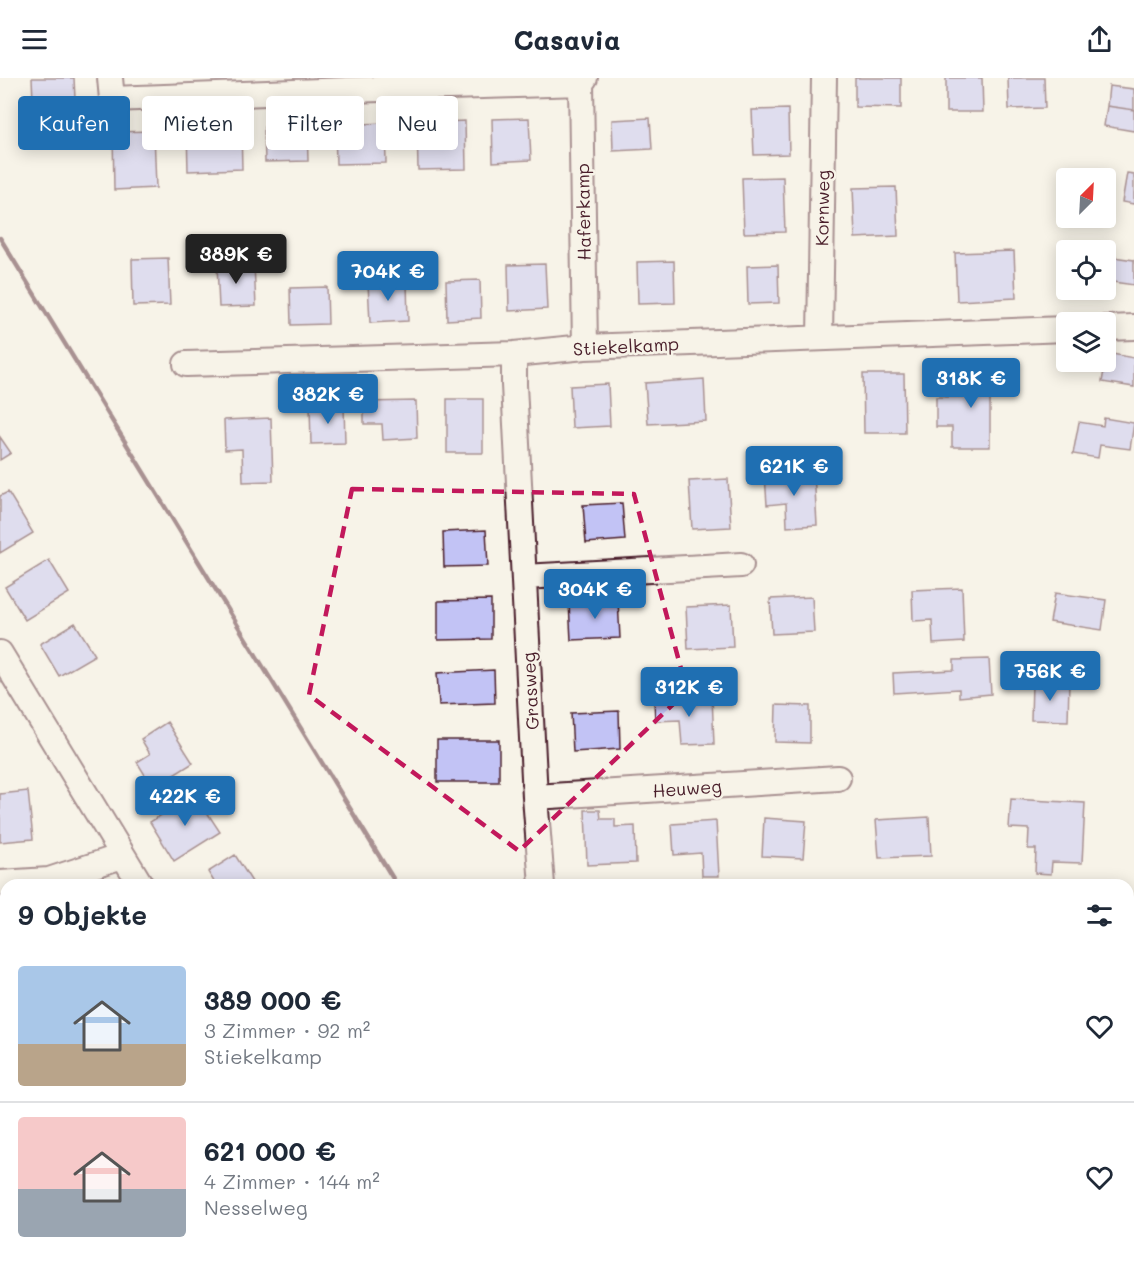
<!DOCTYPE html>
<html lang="de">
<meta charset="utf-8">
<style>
:root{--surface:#fff;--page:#f2f2f3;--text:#1f2937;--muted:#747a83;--line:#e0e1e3;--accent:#1f6fb2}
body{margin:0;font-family:Mali,sans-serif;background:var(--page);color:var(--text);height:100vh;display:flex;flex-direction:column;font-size:22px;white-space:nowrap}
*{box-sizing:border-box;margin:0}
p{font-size:20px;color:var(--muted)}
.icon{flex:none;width:33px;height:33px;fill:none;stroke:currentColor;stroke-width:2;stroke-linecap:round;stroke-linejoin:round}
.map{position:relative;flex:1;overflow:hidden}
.details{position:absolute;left:0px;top:801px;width:1134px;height:384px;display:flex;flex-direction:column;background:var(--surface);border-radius:18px 18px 0 0;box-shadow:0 3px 15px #0003}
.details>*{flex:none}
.guide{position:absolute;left:18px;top:18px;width:600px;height:54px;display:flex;gap:12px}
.needle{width:39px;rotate:24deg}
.tools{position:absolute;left:1056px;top:90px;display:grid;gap:12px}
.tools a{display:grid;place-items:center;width:60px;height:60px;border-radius:6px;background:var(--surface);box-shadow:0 3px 15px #0003;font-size:30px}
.price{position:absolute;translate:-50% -51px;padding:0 14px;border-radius:6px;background:var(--accent);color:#fff;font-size:20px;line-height:39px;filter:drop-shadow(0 2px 3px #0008)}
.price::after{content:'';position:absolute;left:50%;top:36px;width:18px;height:14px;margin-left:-9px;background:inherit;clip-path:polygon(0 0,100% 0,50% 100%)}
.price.current{background:#222;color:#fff}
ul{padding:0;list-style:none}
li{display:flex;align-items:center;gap:18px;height:150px;padding:0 18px}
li+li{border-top:2px solid var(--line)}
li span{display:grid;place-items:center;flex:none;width:168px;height:120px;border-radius:6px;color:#555}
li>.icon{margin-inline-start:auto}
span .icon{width:72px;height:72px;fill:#fffc;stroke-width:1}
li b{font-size:26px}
h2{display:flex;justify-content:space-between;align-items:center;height:72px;padding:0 18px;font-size:26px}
.chip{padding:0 21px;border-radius:6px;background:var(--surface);box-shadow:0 3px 15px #0003;font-size:21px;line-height:54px}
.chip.current{background:var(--accent);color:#fff}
header{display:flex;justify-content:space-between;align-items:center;height:78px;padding:0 18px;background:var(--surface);font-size:27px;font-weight:700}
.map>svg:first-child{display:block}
.green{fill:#c8da8e;stroke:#897c5c;stroke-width:1.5}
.building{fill:#c2c3f5;stroke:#4a1f2b;stroke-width:1.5}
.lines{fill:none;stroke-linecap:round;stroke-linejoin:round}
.minor-casing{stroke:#4a1f2b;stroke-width:28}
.minor{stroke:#f7f3e8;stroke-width:24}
.rail{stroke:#4a1f2b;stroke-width:4.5}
.marked{fill:none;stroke:#c2185b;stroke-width:4.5;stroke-dasharray:12 8;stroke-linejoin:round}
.labels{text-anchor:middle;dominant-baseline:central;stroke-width:5;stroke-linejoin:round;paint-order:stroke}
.street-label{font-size:18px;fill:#4a1f2b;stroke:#f7f3e8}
</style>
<header><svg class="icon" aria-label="menu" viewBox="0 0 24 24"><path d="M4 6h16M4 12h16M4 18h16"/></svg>Casavia<svg class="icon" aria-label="share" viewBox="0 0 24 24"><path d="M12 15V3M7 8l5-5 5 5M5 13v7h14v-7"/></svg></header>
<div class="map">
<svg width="1134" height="1185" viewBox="0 0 1134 1185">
<rect width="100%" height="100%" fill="#f7f3e8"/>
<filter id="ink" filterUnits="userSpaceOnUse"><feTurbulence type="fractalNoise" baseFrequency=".0167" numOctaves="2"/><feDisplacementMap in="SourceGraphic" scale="12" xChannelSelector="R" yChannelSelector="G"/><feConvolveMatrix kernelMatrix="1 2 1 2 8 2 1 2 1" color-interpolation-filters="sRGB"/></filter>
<g filter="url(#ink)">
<path class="green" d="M432,1179H625L629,1185H433Z"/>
<path class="building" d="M32,0H74L75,21L33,22Z
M855,0H901V30L855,29Z
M946,0H982L983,34H946Z
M1008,0H1044L1045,30L1009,31Z
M1109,8L1134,11V32L1107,28Z
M1107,28L1134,32V53L1104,48Z
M788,31L789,76L754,77L752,32Z
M529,40L531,82L493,84L492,41Z
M650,40L652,71L613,73L612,42Z
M465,43L466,91L418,92L417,45Z
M385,45L386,85L336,86L335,47Z
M307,48L308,83L265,84L264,49Z
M241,50L242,91L188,93L187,52Z
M154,53L156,110L114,112L113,54Z
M1127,95L1134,96V126L1122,124Z
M783,99L785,154L744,155L742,100Z
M896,109L898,158L855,160L853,110Z
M1014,173L1016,220L957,223L955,175Z
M1106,178L1134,182V207L1106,203Z
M168,180L170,227L133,228L132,181Z
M674,183L675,225L638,226L637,184Z
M254,186L256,228L219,229L217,187Z
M545,186L547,231L509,233L508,187Z
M778,187L779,225L748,226L747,188Z
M480,202L481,240L447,242L446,203Z
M407,204L408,243L370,245L368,205Z
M327,209L328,246L291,247L290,210Z
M1107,275L1134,280V309L1102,304Z
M965,291H1002V320H990V369H952V349H936V319H965Z
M863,296H904L905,355H864Z
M704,301L706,343L648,346L645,305Z
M608,306L610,348L572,350L570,308Z
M447,321H483V375H447Z
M416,323L417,360L383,362L382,346H364V324Z
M344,327L345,365L311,366L310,328Z
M271,340L273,403L243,404L242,371L225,372L224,342Z
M1104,340L1134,345L1130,371L1100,367L1098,380L1073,376L1079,344L1103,348Z
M0,359L11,375L0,382Z
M814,394L817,447L787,449L786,425L767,427L765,397Z
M728,401L731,449L692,451L689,403Z
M8,414L33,455L0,475V418Z
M622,425L625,462L586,465L583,427Z
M486,452L488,488L444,489L443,454Z
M49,482L69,515L25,542L5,509Z
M962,510L964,564L933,566L932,542L913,543L912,512Z
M1055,515L1106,522L1102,552L1050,544Z
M812,519L814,554L772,556L770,521Z
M491,522V561L438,562V523Z
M618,522L620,560L571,562L569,525Z
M731,527L733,569L688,571L686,529Z
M75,545L95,577L59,598L40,566Z
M989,581L991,616L959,619V611L894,615L893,595L954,592V582Z
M494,592L495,625L439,627L437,595Z
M1032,604L1069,605L1068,643L1031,642Z
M712,618L714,666L682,667L680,642L655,643L654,621Z
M776,627L810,628V665L775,664Z
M619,633L620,671L573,674L571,635Z
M167,644L193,685L153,710L137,684L150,676L141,661Z
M437,662H499V704H437Z
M28,713L33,761L0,764V716Z
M195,716L220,754L174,783L150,744Z
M1011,721L1085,725L1082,785L1052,784L1051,796L1035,795L1036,771H1028L1029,751L1009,750Z
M585,732H600L601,741H615V749L635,748L636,785L587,787Z
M929,739L931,778L879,780L876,742Z
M764,740L806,743L803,780L762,778Z
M716,743L719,798H702L701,775L674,777L672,746Z
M235,777L254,807H216L208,794Z
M0,841H6V885L0,886Z
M6,933V961L0,962V934Z
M1134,961V1000L1128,1001V962Z
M0,1001H6V1041L0,1042Z
M6,1088V1132H5L0,1089Z
M168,1179H201L202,1185H149L148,1182Z
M277,1179H325V1185H278Z"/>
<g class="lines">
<g class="minor-casing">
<path id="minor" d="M110,0L112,21L347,12L581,5
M585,0L581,5L585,269
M1106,250L1134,249
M820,260L824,0
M514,276V307L535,719L542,807
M186,286L514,276L585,269L1066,251
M524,499L741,487
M0,575L141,807
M535,719L838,700
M0,805L49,802L122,778
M1128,892L1134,890
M234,1179V1185
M950,1179L951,1185"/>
</g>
<use href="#minor" class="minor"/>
<path class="rail" d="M0,160L397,807
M625,1179L629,1185"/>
</g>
</g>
<path d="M0 0H1134V1185H0ZM352,411L634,416L687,613L519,773L309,617Z" fill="#f7f3e8" fill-opacity=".55" fill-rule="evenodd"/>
<path class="marked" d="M352,411L634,416L687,613L519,773L309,617Z"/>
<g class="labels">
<g class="street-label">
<text transform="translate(822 130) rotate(-89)">Kornweg</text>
<text transform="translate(583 134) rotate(-91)">Haferkamp</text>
<text transform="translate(626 268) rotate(-3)">Stiekelkamp</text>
<text transform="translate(530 613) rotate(-93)">Grasweg</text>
<text transform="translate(687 710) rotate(-4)">Heuweg</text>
</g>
</g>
</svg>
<div class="tools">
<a><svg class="needle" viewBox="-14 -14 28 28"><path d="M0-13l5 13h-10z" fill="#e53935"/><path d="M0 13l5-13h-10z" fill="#747a83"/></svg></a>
<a><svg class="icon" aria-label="locate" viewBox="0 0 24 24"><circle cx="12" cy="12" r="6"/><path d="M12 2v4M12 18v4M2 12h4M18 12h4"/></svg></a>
<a><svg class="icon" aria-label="layers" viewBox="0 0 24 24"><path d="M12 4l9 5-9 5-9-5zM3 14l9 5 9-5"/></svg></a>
</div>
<b class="price current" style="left:236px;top:207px">389K €</b>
<b class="price" style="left:388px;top:224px">704K €</b>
<b class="price" style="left:971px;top:331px">318K €</b>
<b class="price" style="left:328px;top:347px">382K €</b>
<b class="price" style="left:794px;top:419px">621K €</b>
<b class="price" style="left:595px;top:542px">304K €</b>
<b class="price" style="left:1050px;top:624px">756K €</b>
<b class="price" style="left:689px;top:640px">312K €</b>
<b class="price" style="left:185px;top:749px">422K €</b>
<div class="guide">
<a class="chip current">Kaufen</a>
<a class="chip">Mieten</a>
<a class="chip">Filter</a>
<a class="chip">Neu</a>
</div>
<section class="details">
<h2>9 Objekte<svg class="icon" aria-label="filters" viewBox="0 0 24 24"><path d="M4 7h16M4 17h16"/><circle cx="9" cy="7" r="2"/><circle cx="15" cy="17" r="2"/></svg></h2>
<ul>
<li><span style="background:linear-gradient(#a9c7e8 65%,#b9a48a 0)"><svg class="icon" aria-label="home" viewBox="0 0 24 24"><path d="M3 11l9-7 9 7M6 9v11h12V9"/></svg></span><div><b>389 000 €</b><p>3 Zimmer · 92 m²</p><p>Stiekelkamp</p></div><svg class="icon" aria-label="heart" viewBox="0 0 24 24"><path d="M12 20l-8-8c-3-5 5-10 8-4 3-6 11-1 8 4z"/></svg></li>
<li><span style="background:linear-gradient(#f6c9c9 60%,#9aa5b1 0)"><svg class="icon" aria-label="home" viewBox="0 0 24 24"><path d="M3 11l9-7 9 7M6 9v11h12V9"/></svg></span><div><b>621 000 €</b><p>4 Zimmer · 144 m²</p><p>Nesselweg</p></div><svg class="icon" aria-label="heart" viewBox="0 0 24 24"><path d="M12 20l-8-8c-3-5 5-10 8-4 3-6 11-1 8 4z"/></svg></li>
</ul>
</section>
</div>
